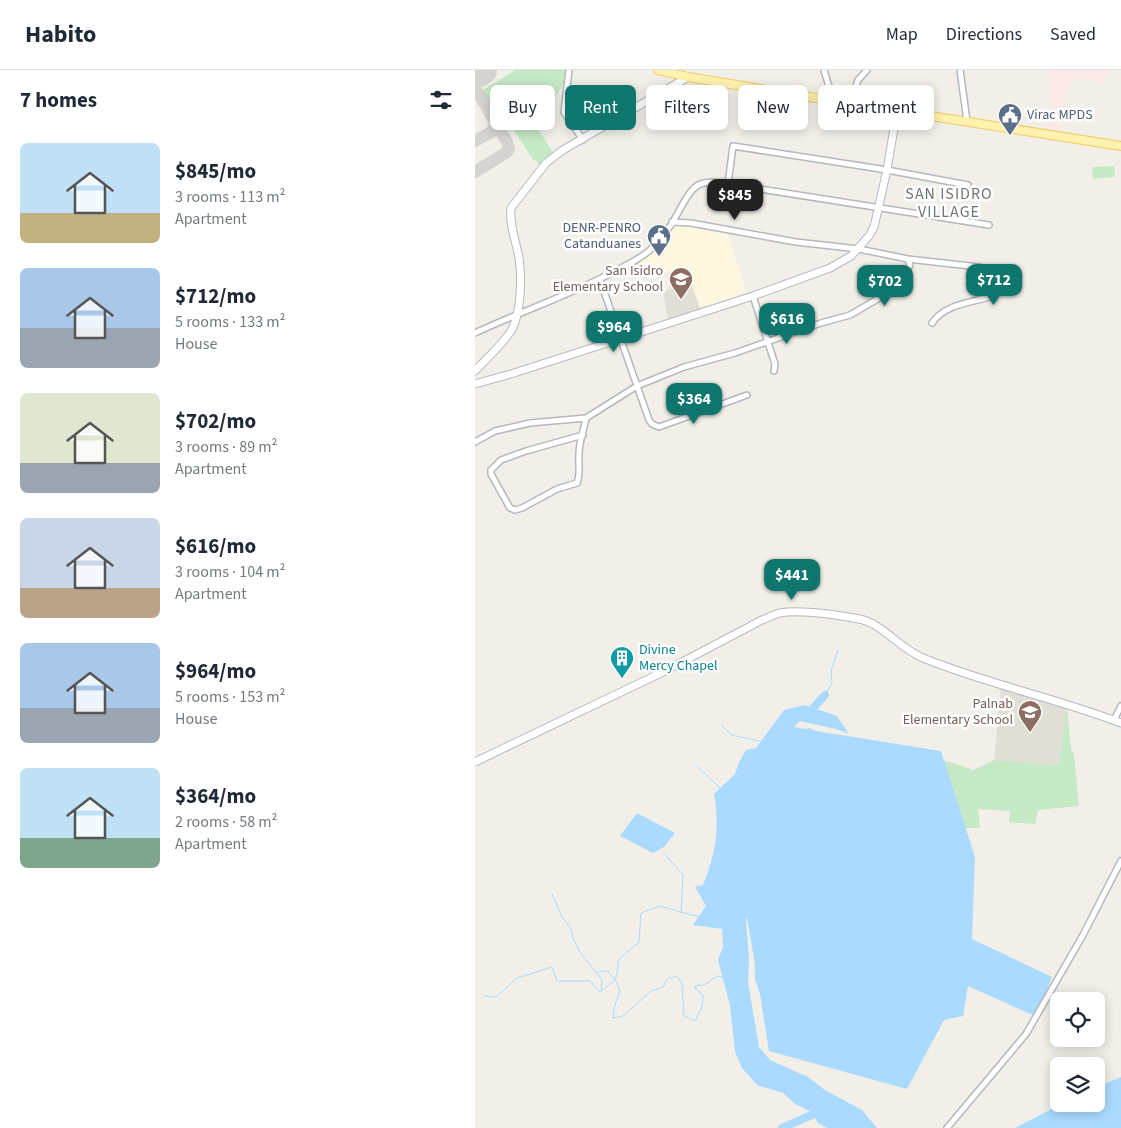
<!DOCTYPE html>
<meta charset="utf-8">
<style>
:root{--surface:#fff;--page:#f6f6f7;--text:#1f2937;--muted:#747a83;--line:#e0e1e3;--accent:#0f766e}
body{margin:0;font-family:"Source Sans 3",sans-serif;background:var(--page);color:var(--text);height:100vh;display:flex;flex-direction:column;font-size:19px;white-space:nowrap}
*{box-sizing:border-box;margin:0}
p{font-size:16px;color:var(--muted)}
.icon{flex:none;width:28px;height:28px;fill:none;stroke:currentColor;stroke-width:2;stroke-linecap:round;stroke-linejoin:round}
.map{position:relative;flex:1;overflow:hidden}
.sheet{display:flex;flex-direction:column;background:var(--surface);width:475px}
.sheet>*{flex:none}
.guide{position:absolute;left:15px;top:15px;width:475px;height:45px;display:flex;gap:10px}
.controls{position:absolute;left:575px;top:922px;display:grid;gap:10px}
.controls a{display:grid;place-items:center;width:55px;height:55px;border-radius:8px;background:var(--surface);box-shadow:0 2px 12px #0003;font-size:25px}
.price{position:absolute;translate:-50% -42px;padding:0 11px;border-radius:10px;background:var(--accent);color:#fff;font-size:16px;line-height:32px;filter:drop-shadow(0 1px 2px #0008)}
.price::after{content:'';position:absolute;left:50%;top:30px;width:15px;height:11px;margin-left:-8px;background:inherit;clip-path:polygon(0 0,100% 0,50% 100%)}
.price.active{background:#222;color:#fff}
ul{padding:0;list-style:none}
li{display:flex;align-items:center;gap:15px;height:125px;padding:0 20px}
li span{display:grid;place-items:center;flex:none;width:140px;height:100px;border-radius:8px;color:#555}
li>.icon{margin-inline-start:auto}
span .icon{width:60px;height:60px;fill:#fffc;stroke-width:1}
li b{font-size:21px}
h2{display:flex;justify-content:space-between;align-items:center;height:60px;padding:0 20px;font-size:21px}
.chip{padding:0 18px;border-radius:8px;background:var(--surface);box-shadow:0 2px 12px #0003;font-size:18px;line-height:45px}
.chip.active{background:var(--accent);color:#fff}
header{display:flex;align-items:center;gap:30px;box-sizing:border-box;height:70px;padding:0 25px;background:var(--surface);border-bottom:1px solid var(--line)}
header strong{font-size:24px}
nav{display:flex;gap:28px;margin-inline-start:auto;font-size:18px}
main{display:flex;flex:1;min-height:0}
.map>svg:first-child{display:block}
.commercial{fill:#fef7e0}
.education{fill:#e1ded6}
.medical{fill:#fce8e6}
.green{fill:#c5e8c5}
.water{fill:#aadaff}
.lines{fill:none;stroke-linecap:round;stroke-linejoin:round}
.stream{stroke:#aadaff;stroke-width:1}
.river{stroke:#aadaff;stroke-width:8}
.taxiway{stroke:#d4d3d0;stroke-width:12}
.runway{stroke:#d4d3d0;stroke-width:30}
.street-casing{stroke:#b5b8bc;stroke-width:8}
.secondary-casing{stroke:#b6babf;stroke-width:9}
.primary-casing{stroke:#f2c960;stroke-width:10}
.street{stroke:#fff;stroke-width:5}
.secondary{stroke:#fff;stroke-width:7}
.primary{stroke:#fff2af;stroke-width:8}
.labels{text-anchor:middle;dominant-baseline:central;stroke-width:5;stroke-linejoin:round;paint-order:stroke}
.service-label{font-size:14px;fill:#4e5e75;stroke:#fff;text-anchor:start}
.education-label{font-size:14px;fill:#785e54;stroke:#fff;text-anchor:end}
.culture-label{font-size:14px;fill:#0d838f;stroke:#fff;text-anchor:start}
.quarter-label{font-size:16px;letter-spacing:1px;fill:#70757a;stroke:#fff}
</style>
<header>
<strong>Habito</strong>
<nav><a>Map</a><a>Directions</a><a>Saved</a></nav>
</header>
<main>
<section class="sheet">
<h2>7 homes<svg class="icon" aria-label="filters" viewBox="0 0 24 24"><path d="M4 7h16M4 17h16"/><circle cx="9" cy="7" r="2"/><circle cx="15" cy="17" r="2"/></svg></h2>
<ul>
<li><span style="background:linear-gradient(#bfe0f5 70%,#c2b280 0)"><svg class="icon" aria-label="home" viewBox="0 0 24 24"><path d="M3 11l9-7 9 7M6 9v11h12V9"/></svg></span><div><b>$845/mo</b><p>3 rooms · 113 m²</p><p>Apartment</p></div></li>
<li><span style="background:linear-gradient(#a9c7e8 60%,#9aa5b1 0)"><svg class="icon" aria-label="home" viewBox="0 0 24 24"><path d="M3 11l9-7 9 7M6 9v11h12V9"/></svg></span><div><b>$712/mo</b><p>5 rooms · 133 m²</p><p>House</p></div></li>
<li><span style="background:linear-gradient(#dfe7d0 70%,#9aa5b1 0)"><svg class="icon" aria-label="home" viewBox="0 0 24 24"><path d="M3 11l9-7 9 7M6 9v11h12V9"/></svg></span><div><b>$702/mo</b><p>3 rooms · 89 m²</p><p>Apartment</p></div></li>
<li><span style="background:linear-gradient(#c9d6e8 70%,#b9a48a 0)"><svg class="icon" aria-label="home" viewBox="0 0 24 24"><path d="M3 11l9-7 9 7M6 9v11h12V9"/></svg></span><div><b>$616/mo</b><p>3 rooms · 104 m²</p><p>Apartment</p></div></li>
<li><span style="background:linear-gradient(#a9c7e8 65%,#9aa5b1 0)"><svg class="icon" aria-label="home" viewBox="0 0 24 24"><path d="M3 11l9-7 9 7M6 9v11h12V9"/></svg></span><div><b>$964/mo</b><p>5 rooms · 153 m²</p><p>House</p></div></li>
<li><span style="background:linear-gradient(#bfe0f5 70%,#7fa58c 0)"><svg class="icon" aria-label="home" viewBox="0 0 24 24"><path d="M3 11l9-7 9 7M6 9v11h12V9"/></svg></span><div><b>$364/mo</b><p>2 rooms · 58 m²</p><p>Apartment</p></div></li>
</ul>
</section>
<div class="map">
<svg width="646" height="1058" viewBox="0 0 646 1058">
<rect width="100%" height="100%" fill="#f1efe8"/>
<path class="commercial" d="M198,155L252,162L272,222L226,238L213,205L202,207L201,203L194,199V201L181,204L170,205L165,190L181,178Z"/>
<path class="education" d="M216,213L225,239L193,249L188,221Z
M526,617L592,637L583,695L519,690Z"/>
<path class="medical" d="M576,0H632L631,12L598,7L593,17L589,32L586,60L572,57L578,31V5Z"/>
<path class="green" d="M40,0H92L90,10L63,59L79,84L64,95L61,90L59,91L30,47L24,50L8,20Z
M639,96L640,107L618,109L617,97Z
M592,637L596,679L599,684L604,736L563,740L560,754L534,752L535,741L503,739L505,758H489L468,690L499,700L519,690L583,695Z"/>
<path class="water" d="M330,635L362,646L374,664L361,659L325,651L319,657L331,659L334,658L341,661L466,681L500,787L497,869L577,907L562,947L493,916L488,946L469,950L432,1019L294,981L285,924L280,910V894L272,848L271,849L274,889L273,912L284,977L295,990L333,1007L350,1020L387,1040L402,1058H352L343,1053L336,1042L320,1034L308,1023L282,1015L267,998L260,982L255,935L243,890L248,877L247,859L218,855L231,836L220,817L228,815C241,783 245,757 239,724L260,704L264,692L271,680L281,678L309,640Z
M162,743L200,763L189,777L178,783L145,766Z
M646,1007V1058H540L586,1034H621V1017Z"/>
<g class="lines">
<path class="stream" d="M350,625L357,613L356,601L363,580
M246,655L257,665L288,672
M222,696L245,718
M189,783L208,805L206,843
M77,824L87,847L95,857L99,871L105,882L127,910L126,920
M122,902L133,901L141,911L145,921L139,938L138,948L148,946L176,921L188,917L192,909L202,906L207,914L209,946L220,951L227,937L228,926L219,916L229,915L242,906L249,907
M9,926L21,927L42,908L77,897L82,911H115L125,922C140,911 143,909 143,890L164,872L166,843L184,836L225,847"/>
<path class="river" d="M332,644L338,642L339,637L350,625
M307,1058L346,1041"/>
<path class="taxiway" d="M0,21L4,24L20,52L18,61L0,71
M0,102L32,82L34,79L32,72L20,52"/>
<path class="runway" d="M0,4L7,0"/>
<g class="street-casing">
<path id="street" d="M94,0L89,42L108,70
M349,0L358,30
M485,0L492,51
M375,33L383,10L392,0
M253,114L258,76L412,100L493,115
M197,152L216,153L321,172L384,179L433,189L504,197L515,202L514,227C495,233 470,234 457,253
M125,210L174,350L177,354L184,357L272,325
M278,226L300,294L299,301
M0,263C47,241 98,224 144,199C155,193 167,188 176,179C187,169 198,153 205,139C219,114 223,109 253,114L514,155
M108,365L51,381L26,390L16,400V404L35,438L40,440L47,438L82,419L102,413C106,402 103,394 104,384C104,372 109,359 111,348
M0,372L20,361L55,353L111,348L162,316L209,297L260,283L346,253L375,245L406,227L425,212L435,195L433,189
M639,650L646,636
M472,1058L551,964L608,865L646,791"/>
</g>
<g class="secondary-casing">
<path id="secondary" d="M0,301C8,292 35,267 38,257C46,240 47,207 44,188C41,171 34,155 36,138L71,93L88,80L213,7
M0,314L36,304L278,226L355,198L376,186L394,166L399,157L412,100L422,41
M0,692L190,601L287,550C293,548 299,544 305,543C326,539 362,545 384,549C407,553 424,578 448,588C512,614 581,628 646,653"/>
</g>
<g class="primary-casing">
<path id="primary" d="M183,0L213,7L291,20L646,76"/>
</g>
<use href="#street" class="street"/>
<use href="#secondary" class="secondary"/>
<use href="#primary" class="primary"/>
</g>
<defs>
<g id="civic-pin" transform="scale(1.25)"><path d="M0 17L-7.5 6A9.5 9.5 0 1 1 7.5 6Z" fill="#5c6f8a" stroke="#fff"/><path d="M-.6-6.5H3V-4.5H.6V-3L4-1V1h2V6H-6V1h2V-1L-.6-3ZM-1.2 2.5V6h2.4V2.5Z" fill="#fff"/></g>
<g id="school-pin" transform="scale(1.25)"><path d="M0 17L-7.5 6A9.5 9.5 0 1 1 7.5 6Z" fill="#8d6e63" stroke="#fff"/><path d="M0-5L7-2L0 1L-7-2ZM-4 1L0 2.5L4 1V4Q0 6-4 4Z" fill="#fff"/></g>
<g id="building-pin" transform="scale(1.25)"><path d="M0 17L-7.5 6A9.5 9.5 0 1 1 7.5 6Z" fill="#0f9aa8" stroke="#fff"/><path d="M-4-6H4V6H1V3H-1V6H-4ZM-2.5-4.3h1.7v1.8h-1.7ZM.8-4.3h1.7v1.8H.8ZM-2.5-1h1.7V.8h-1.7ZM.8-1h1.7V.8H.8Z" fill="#fff"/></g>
</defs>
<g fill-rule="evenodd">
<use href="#civic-pin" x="535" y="45"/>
<use href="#civic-pin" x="184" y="166"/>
<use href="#school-pin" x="206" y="209"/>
<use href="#building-pin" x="147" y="588"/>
<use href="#school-pin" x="555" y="642"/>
</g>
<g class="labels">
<g class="service-label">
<text x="552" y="45">Virac MPDS</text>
<text x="166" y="158" text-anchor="end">DENR-PENRO<tspan x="166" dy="16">Catanduanes</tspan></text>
</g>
<g class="education-label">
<text x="188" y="201">San Isidro<tspan x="188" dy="16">Elementary School</tspan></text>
<text x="538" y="634">Palnab<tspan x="538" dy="16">Elementary School</tspan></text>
</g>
<g class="culture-label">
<text x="164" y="580">Divine<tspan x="164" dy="16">Mercy Chapel</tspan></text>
</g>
<g class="quarter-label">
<text x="474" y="124">SAN ISIDRO<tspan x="474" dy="18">VILLAGE</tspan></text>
</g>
</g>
</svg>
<div class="controls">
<a><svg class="icon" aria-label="locate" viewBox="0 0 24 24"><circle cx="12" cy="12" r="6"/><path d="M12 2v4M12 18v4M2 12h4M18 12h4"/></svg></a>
<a><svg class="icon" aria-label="layers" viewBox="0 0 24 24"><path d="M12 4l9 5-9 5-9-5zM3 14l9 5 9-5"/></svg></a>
</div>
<b class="price active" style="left:260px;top:151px">$845</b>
<b class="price" style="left:519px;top:236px">$712</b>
<b class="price" style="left:410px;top:237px">$702</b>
<b class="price" style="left:312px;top:275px">$616</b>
<b class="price" style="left:139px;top:283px">$964</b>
<b class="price" style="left:219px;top:355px">$364</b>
<b class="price" style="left:317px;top:531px">$441</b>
<div class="guide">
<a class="chip">Buy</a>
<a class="chip active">Rent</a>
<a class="chip">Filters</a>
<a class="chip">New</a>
<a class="chip">Apartment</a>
</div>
</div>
</main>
